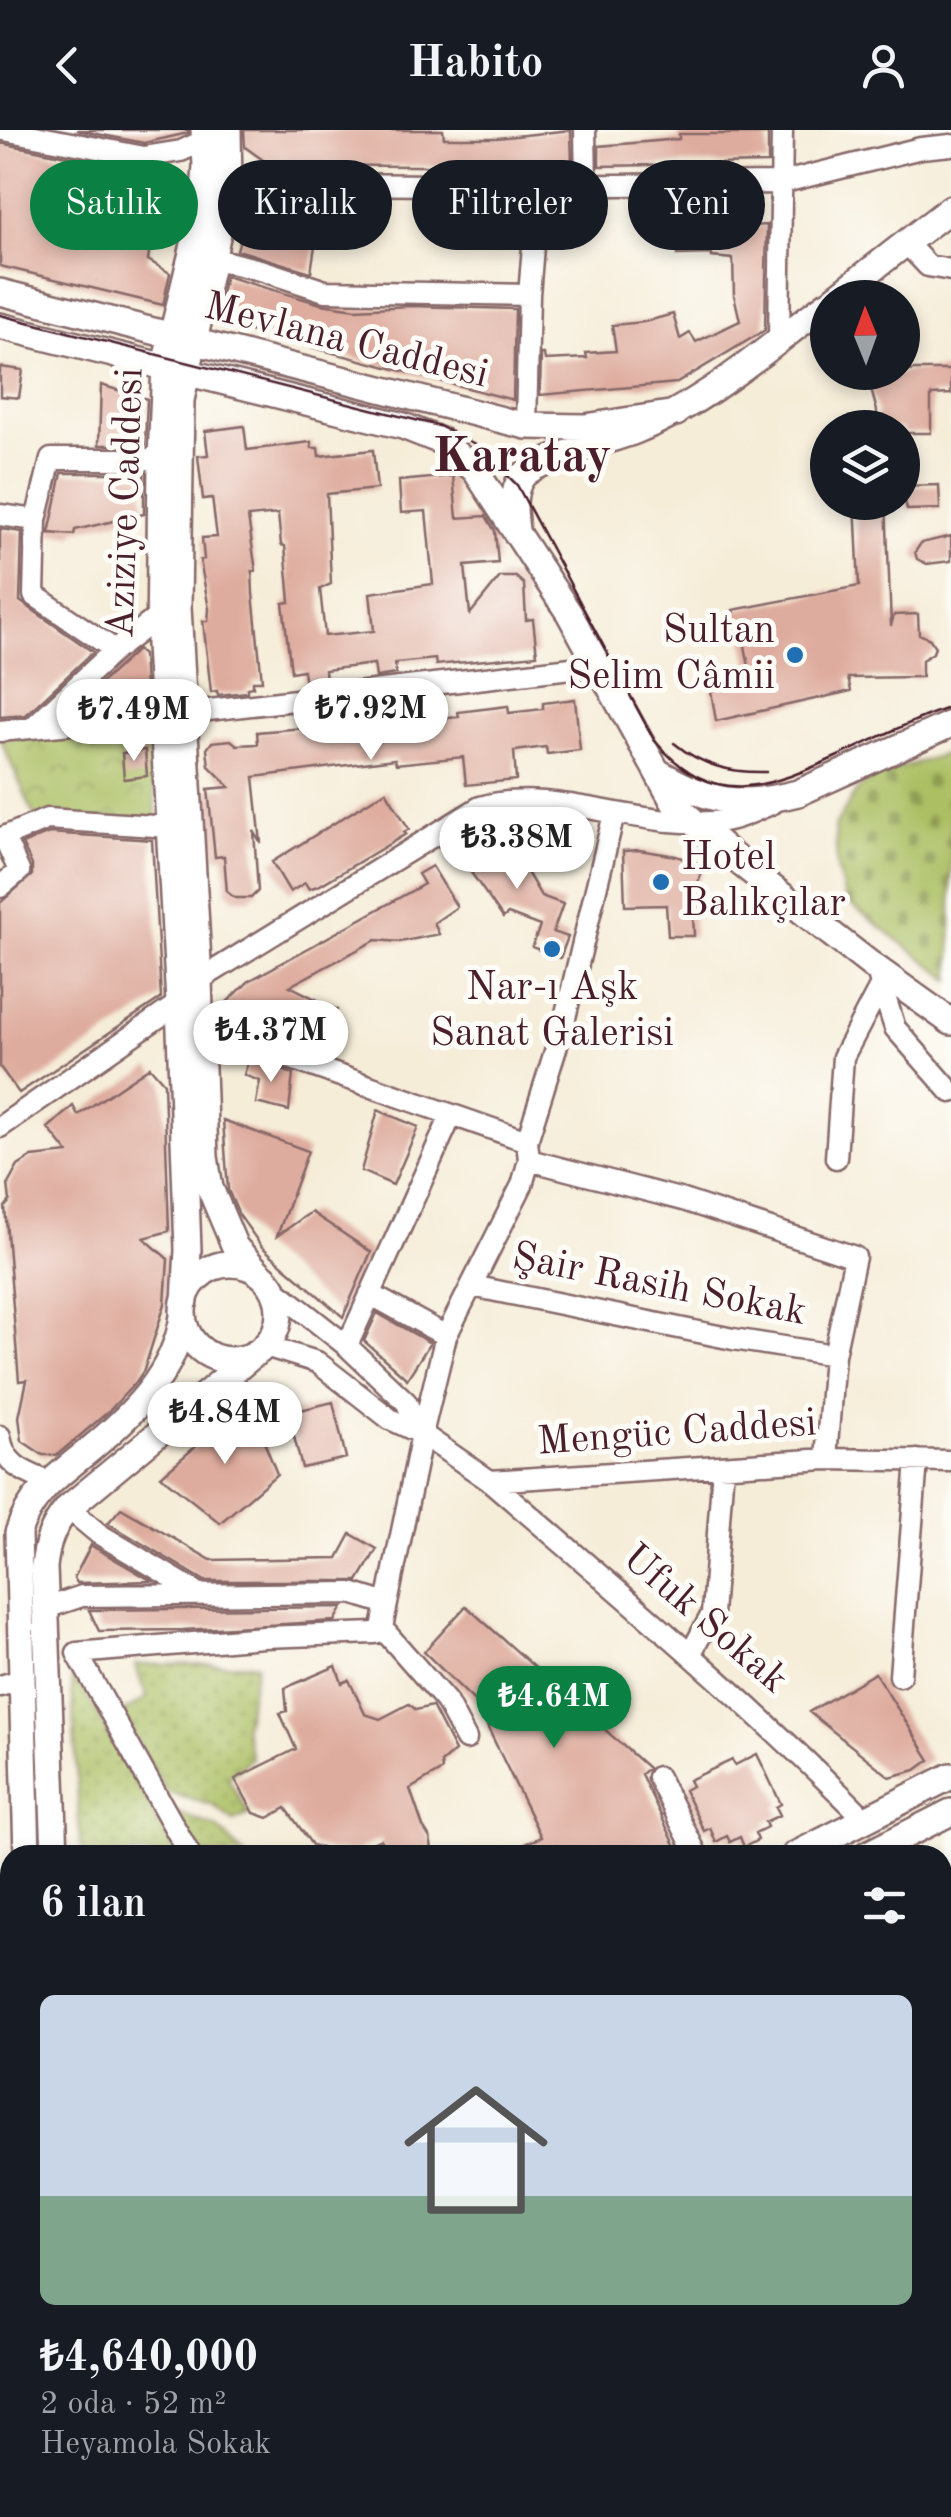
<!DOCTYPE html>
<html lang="tr">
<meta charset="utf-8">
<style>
:root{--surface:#171b24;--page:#20242c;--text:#f1f3f6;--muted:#9ea1a6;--line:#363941;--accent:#0b8043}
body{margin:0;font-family:"Old Standard TT",serif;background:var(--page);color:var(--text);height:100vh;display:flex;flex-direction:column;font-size:38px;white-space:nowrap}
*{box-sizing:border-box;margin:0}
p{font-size:32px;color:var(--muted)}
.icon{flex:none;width:55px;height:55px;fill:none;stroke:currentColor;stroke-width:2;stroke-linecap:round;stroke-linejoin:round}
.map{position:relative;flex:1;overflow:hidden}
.details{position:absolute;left:0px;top:1715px;width:952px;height:672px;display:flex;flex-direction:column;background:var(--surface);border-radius:30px 30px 0 0;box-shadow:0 5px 15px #0003}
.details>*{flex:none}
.guide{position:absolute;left:30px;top:30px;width:892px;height:90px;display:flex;gap:20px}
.needle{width:65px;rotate:359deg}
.tools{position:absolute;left:810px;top:150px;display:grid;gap:20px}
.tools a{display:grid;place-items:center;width:110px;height:110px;border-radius:50%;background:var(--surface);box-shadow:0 5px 15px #0003;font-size:50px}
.price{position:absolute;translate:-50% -85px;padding:0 22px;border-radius:35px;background:#fff;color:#222;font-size:32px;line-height:65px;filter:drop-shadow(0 2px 5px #0008)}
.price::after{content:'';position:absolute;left:50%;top:60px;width:30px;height:22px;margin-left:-15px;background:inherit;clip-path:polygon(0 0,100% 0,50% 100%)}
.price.selected{background:var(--accent);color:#fff}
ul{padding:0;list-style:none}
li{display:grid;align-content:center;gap:20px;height:530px;padding:0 40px}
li+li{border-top:2px solid var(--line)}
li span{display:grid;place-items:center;height:310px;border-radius:15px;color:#555}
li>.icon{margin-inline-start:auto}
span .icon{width:180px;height:180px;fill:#fffc;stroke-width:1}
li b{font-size:42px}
h2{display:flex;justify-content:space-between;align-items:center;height:120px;padding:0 40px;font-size:42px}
.tag{padding:0 35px;border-radius:45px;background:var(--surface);box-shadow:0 5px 15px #0003;font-size:35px;line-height:90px}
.tag.selected{background:var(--accent);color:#fff}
header{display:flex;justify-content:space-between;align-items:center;height:130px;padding:0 40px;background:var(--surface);font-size:45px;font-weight:800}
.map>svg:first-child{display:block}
.grass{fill:url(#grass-dots);stroke:#7b6f48;stroke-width:2.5}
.cemetery{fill:url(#cemetery-stones);stroke:#7b6f48;stroke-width:2.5}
.park{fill:url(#park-crowns);stroke:#7b6f48;stroke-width:2.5}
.building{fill:#deac9e}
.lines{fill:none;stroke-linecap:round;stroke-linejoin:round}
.minor-casing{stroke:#866768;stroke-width:25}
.major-casing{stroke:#866768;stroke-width:30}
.minor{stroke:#fff;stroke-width:20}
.major{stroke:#fff;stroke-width:25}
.tram{stroke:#4a1f2b;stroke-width:2.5}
.poi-dot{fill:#1f6fb2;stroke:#fdfcf7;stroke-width:4}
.labels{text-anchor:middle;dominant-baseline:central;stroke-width:10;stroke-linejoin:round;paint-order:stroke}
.street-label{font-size:40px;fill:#4a1f2b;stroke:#fdfcf7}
.poi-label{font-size:40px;fill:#4a1f2b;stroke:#fdfcf7;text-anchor:end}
.district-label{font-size:50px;font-weight:bold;fill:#4a1f2b;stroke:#fdfcf7}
</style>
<header><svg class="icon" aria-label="back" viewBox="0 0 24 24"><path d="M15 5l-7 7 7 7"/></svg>Habito<svg class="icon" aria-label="person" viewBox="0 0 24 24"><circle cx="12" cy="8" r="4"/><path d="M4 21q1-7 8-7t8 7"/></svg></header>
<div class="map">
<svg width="951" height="2387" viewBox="0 0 951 2387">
<defs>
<pattern id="grass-dots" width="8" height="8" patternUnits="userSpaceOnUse" patternTransform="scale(2.5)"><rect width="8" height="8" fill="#acbf64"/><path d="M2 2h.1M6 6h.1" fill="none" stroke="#8e9b53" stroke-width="1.8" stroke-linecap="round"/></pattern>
<pattern id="cemetery-stones" width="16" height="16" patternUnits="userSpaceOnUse" patternTransform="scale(2.5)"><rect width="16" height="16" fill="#acbf64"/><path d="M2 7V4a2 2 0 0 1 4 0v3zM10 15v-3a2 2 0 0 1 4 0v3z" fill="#8e9b53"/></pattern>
<pattern id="park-crowns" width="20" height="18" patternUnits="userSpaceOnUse" patternTransform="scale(2.5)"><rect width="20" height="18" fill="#acbf64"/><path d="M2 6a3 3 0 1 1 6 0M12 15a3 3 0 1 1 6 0" fill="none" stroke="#8e9b53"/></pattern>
</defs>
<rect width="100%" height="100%" fill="#fdfcf7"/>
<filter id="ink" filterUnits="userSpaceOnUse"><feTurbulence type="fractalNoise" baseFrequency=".01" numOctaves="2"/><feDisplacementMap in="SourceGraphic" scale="20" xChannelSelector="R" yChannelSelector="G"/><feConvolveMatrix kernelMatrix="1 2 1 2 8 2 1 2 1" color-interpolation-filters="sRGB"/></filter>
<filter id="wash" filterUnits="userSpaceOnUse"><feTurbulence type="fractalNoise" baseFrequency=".0048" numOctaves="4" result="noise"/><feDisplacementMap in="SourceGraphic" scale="40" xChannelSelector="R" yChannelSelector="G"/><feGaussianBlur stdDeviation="2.25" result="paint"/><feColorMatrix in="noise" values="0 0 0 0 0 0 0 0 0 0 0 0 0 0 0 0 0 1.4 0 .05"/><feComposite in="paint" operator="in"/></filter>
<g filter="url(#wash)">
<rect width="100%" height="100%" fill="#f6edd9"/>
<path class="grass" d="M257,1534L244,1596L251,1628L228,1648L249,1684L234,1691L212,1675L166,1662L122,1583L147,1568L135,1535Z
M71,1538L177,1725H85L80,1714Z
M178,1683L218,1698L244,1725H201Z"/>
<path class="cemetery" d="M951,622V850L846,771L837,737L835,696L857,660L874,646Z"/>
<path class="park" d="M149,590L157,692L35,687L0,609Z"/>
<g id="blocks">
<path class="building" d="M77,0H188V3L144,13Z
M244,0H443L444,8H497L571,0L572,37L270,35L245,17Z
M679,4H768V33L599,36V16L679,9Z
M0,13L107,34L93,93L151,110L148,130L170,143L163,175L0,136Z
M712,72L716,98L767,95L765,200L677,253L540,265L541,224H544L545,230L587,228L586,223L616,221L612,195L644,192L673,184L680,209L690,203L696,212L740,191L734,165L733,129L712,127V124L677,125V105H668L669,76Z
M281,77H321L311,142L237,120L243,99L255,85Z
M225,146L321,174L356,179L409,176L515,179L513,270L215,192Z
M0,237L23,240L19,268L0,266Z
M913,240H951V264L931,265V303H902V298H877V281L869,252Z
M101,255L147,269L145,315H99Z
M244,296L247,320L311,312L312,318H318L319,326L373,320L377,359L327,364L331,454L320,459L325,506L374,501L370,463L433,454L426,381L401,383L399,351L453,346L457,388L486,386L495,401L498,433L465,436L470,484L500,447H516L524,454L526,490L533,489L537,525L436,535L435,529L395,533L396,544L376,547L374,534L325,540L326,552L305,555L303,540L291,542L283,473L290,472L285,416L281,415L278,384L248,387L256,441H252L253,464L262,551H253V557L247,558V562L218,565L217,561L211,562L203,491H208L209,479L200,430L204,429L202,408L217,407L212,368L203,369L198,326L208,325L205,301Z
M62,343H144V384L75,400L74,405L49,403Z
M939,355L940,379L907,380L902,356Z
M855,372H886L891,496L894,485L918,484L919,504L930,509L935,517L933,523L922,530V547L848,548L851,561L716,591L709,549L750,542L743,505L738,506L733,480L859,456Z
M0,399L22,402L20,471L93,522L26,585L0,587Z
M951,406V431L927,434L917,429L915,422L921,413Z
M137,520L143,525L146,573L71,580Z
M575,569L580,620L547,624L546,617L514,621L516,650L466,655L463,627L396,634L395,629L254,647L261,713L254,701L258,761L251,768H235L227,762L224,726L215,727L208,659L230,657L209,636L207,619L212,612L231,610L237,615L258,614L257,602L387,591L388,594L459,587L458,582L508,576L509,583L543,579V573Z
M145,620L147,646L124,649L122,623Z
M386,661L409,699L404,702L406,704L320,755L309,759L305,753L290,762L272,732Z
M49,703L152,710L161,868L19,963L0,937V773L32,745V735L22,714Z
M504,703L541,766L563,774L553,802L568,807L560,828L532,817L540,796L508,784L503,788L463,731Z
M639,720L676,726L705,736L692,766L694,806H668L666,775L625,776L623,721Z
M432,736L457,777L434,793L439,804L400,812L376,810L290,856L337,880L323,925L304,919L314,888L276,874L265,905L217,887L223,876L249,851L424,754L418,744Z
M249,928L293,944L289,981L256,973L260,951L244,945Z
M150,937L164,953L169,1101L144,1108L168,1129L165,1174L144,1240L136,1252L108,1282L57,1325H43L22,1311L19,1287L27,1250L19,1251L5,1077L10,1071L8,1054L18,1036L32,1027L68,1023L48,998L73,976L78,985Z
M378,980L418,997L393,1055L361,1041Z
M223,990L308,1021L277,1106L311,1082L371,1122L343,1187L262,1117L239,1085L228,1060Z
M377,1183L430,1213L407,1249L364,1211Z
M248,1272L277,1344L220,1393L161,1346Z
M333,1272L346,1328L302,1338L288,1283Z
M121,1378L211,1430L338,1428L351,1404L377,1419L358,1451H205L108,1393Z
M91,1415L92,1416L152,1451L77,1453L74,1448Z
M466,1476L648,1638L641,1644L680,1725H530L525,1714L541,1707L487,1596L495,1591L424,1522Z
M343,1477L335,1491L183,1500L99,1501L89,1480Z
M336,1536L342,1553L349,1550L365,1584L380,1589L409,1574L416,1580L432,1576L455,1621L441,1633L442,1640L410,1659L423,1697L430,1708L432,1719L422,1725H383L381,1709L352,1722L330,1721L312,1715L286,1678L268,1688L254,1683L235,1649L296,1619L280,1583L287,1581L285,1558Z
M875,1543L930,1630L916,1640L890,1647L809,1582Z
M757,1624L781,1674L776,1677L780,1685L765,1692L767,1697L755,1703L758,1710L744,1717L740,1707L730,1712L727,1706L716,1712L710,1698L704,1701L684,1660L692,1656L689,1650L732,1630L735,1635Z"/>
</g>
</g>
<g filter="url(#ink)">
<use href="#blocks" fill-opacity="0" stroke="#866768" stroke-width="2.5"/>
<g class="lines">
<g class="minor-casing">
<path id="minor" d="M4,0L144,27L181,21L205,10
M585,0L586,56
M229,53L538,56L780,53L921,18L951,15
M907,114L928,136L951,140
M211,128L264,141L325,161L529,165
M779,209L782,0
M526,296L529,165L538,56
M0,385L36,390L34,465L115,520
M36,390L51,329H161
M183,583L597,535
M32,598L115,520L159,486
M0,601L163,585
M0,757L19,741L4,707L47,689L170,697
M879,848L895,898L951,962
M199,850L480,677C558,655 647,704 729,690C744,687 759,679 773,673
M200,897L527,1011
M0,997L179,873
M836,1028L843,927L882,853
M529,1030L683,1070L855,1127L834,1225L826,1329
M271,1156L347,1216L406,1272L422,1304
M472,1156L733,1209L834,1225
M370,1164L446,1206
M265,1216L317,1232L390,1289L422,1304L490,1351L826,1329L951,1331
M347,1216L451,986
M0,1306C4,1335 24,1342 49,1352
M490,1351C618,1461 746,1569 865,1689
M68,1378L99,1404L200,1464
M46,1478L82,1466L351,1463L387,1474
M382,1498L446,1571L466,1609
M691,1523L712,1484L723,1336
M900,1546L917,1330
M0,1556L21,1550
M658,1647L697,1725
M190,1725L77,1523L263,1507L375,1503L382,1498L422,1304L446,1206L522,1055L529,1030L527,1011L563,896L614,684
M0,2133L10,2140
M942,2146L951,2150
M0,2175L10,2160
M51,2387L53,2378
M226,2387L227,2378"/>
</g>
<g class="major-casing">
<path id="major" d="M228,0L229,53L181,270L178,477L199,850L205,1027L210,1058L235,1117L260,1144
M0,162L526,296L585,297L676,283
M835,168L951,78
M0,196L403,296L441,311L475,340L569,483L676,676L743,735L870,834L951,892
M516,400C514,383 511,362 522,347C535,330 611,310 635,301C708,272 765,219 828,173
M658,642C711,673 738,678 798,663L951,594
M183 1182a48 48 0 1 1 96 0a48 48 0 1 1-96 0Z
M185,1171L188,1120L179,873L159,515L161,329L165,235L203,77L206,36L204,0
M27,1725L18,1403C30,1365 57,1346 87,1322C131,1286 175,1244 183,1186
M55,1725L44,1437C47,1412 52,1397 68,1378L252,1226
M795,1725L951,1646
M866,1725L951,1682
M0,1797L10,1795
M0,1843L10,1841
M483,2378L486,2387
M534,2378L538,2387"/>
</g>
<use href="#minor" class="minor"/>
<use href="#major" class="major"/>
<path class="tram" d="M0,185L439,296L477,315L517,355L654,610C713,679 765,659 836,627C874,610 911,590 951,577
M674,613C702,636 731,643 766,642"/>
</g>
</g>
<g class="poi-dot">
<circle cx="795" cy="525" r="10"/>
<circle cx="661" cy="752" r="10"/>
<circle cx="552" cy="819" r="10"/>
</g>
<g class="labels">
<g class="street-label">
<text transform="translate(346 212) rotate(14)">Mevlana Caddesi</text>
<text transform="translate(127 373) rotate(-88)">Aziziye Caddesi</text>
<text transform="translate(659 1156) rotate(11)">Şair Rasih Sokak</text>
<text transform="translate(677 1304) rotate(-4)">Mengüc Caddesi</text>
<text transform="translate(704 1490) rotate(41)">Ufuk Sokak</text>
</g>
<g class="poi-label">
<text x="775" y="502">Sultan<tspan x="775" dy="46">Selim Câmii</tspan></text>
<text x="681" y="729" text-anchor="start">Hotel<tspan x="681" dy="46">Balıkçılar</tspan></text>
<text x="552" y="859" text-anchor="middle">Nar-ı Aşk<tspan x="552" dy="46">Sanat Galerisi</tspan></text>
</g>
<g class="district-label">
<text x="522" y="328">Karatay</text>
</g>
</g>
</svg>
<div class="tools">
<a><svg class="needle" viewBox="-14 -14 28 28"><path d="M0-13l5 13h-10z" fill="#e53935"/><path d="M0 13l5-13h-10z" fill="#9ea1a6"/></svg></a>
<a><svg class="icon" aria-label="layers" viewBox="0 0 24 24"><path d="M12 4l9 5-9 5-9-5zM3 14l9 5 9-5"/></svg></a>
</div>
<b class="price" style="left:371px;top:633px">₺7.92M</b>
<b class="price" style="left:134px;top:634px">₺7.49M</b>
<b class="price" style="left:517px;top:762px">₺3.38M</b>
<b class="price" style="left:271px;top:955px">₺4.37M</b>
<b class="price" style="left:225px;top:1337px">₺4.84M</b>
<b class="price selected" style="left:554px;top:1621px">₺4.64M</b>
<div class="guide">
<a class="tag selected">Satılık</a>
<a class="tag">Kiralık</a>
<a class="tag">Filtreler</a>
<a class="tag">Yeni</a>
</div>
<section class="details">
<h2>6 ilan<svg class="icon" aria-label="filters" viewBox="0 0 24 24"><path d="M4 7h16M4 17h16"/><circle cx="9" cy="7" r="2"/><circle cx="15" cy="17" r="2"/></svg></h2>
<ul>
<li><span style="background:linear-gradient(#c9d6e8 65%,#7fa58c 0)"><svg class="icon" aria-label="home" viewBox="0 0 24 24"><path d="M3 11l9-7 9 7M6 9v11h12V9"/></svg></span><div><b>₺4,640,000</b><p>2 oda · 52 m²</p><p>Heyamola Sokak</p></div></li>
</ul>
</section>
</div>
